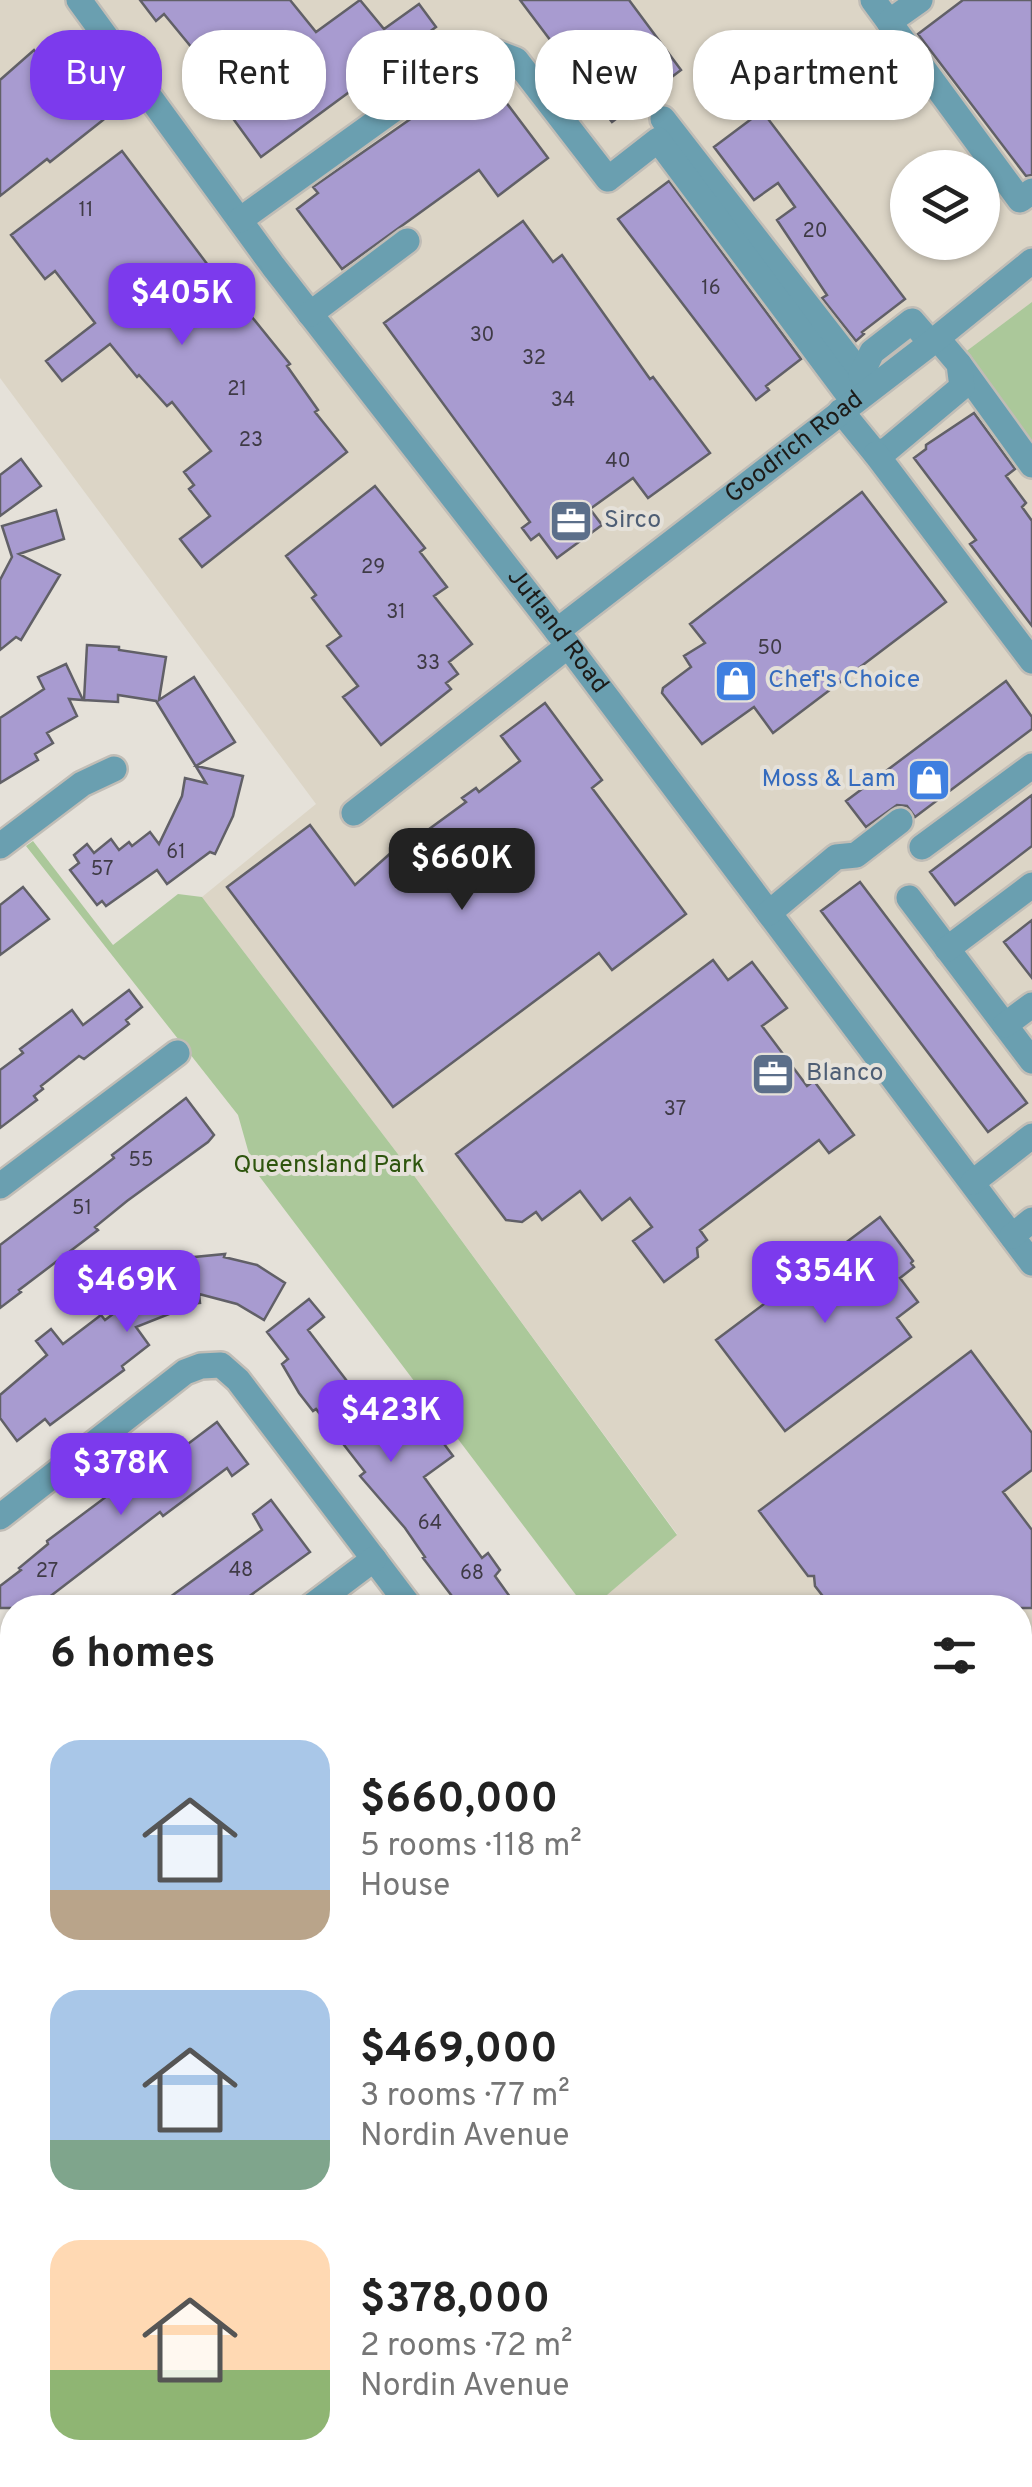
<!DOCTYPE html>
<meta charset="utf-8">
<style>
:root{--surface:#fff;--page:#f6f6f6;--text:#222;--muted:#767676;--accent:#7c3aed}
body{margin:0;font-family:Overpass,sans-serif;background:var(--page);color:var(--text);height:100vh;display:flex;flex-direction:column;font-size:38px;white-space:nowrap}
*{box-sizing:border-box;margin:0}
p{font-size:32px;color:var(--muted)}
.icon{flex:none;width:55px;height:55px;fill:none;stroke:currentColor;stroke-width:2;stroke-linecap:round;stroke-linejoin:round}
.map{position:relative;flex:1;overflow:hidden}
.details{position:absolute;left:0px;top:1595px;width:1032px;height:892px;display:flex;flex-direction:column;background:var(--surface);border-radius:40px 40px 0 0;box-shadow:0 2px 8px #0004}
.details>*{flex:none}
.hud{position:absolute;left:30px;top:30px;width:972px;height:90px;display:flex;gap:20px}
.tools{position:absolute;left:890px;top:150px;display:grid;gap:20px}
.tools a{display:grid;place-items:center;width:110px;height:110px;border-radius:50%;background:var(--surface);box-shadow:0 2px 8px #0004;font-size:50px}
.price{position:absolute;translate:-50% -85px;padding:0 22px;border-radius:20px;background:var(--accent);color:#fff;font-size:32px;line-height:65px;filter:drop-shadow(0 2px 5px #0008)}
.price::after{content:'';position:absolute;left:50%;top:60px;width:30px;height:22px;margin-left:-15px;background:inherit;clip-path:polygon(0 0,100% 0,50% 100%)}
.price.active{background:#222;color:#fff}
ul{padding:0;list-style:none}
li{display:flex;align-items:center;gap:30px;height:250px;padding:0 50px}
li span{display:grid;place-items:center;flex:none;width:280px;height:200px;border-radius:30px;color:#555}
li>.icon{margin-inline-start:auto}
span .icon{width:120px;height:120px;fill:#fffc;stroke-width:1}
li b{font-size:42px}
h2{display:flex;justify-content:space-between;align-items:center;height:120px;padding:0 50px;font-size:42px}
.tag{padding:0 35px;border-radius:40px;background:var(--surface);box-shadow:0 2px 8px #0004;font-size:35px;line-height:90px}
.tag.active{background:var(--accent);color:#fff}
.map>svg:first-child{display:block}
.built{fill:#dcd5c6;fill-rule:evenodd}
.education{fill:#e0d7c2}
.green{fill:#abc89a}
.building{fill:#a89bd0;stroke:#616067;stroke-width:2.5}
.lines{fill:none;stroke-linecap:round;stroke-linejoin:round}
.minor-casing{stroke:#c1bdb6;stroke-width:30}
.minor{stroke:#6a9fb0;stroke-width:25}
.labels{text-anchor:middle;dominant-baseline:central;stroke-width:8;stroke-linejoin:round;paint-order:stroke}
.number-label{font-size:20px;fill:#3f3b46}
.street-label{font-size:25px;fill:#1c1b18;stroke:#e5e1d9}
.service-label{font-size:25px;fill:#4e5e75;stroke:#e5e1d9;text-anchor:start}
.shop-label{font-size:25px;fill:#366cbe;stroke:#e5e1d9;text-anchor:start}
.park-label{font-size:25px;fill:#2e550e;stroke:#e5e1d9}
</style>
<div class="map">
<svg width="1032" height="2487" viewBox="0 0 1032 2487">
<rect width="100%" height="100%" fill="#e5e1d9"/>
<path class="built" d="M0,0H1032V1796L1020,1805V1608L593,1607L677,1534L407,1166L202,897L316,804L0,378ZM908,168H982V242H908Z"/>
<path class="education" d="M1032,1796V2154L1020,2163V1805Z"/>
<path class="green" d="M1032,302V444L964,353Z
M33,841L113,945L178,894L202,897L407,1166L677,1535L593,1607H585L253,1168L238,1115L26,846Z"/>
<path class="building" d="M140,0H290L316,32L360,0L384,29L419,4L436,27L417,41L422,48L391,71L386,65L261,157L221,102L226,98L192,48L164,14L156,21Z
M520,0H629L681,70L612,122Z
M963,0H1032V175L1026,176L918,34Z
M34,50L72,97L80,91L103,120L50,162L47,159L0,196V80Z
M465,81L480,101L496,89L548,158L498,196L479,170L342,269L297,209L318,193L313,187Z
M762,111L905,299L862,332L864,334L856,341L822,298L827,295L777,220L795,207L778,183L754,200L714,147Z
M122,151L229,293L231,291L290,364L287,366L318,410L315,412L347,452L202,567L180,539L210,516L189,489L194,485L184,472L211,451L172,402L167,406L139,375L137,377L110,344L62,381L46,361L95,323L55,271L45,279L11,235Z
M669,181L801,359L766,386L769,390L756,400L618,219Z
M523,221L553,262L562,255L650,379L653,377L710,453L648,498L633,478L590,509L602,525L557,558L539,534L531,540L522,528L530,522L384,323Z
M974,413L1015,469L1006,476L1026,503L1022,507L1032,521V626L970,544L976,540L914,458L926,449V445Z
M21,459L41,486L0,516V475Z
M375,486L425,548L420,552L447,587L434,596L472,644L449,662L458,674L446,683L451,689L381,745L343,697L358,686L327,646L341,636L312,598L316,595L286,556Z
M862,492L946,602L773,733L754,707L702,744L662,693L663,688L691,667L684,656L705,643L690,624Z
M56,510L64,539L19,554L60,575L21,640L16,637L0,650V580L12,557L2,526Z
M87,645L119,647V650L166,657L159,700L194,677L235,742L196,766L243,776L233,816L215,854L210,852L167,884L157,870L106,906L102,901L97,905L70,870L79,863L74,855L87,844L94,853L111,839L119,850L129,842L132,846L150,832L159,844L182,796L185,778L206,783L156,701L118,695V702L84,700Z
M66,664L83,700L69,699L77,716L47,733L53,743L35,754L38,760L0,783V718L44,689L38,677Z
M1006,681L1032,717V729L915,817L907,806L897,805L866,827L846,801Z
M545,703L602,780L592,788L686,914L612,970L599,953L393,1107L227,887L310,825L355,885L393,851L395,854L466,802L462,798L476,788L479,792L520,761L501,736Z
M1032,795V846L955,905L930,872Z
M860,882L1027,1103L988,1132L821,911Z
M23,887L49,919L0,955V905Z
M1032,920V978L1004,942Z
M713,960L728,980L752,962L787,1008L762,1026L807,1086L814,1081L854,1135L829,1153L819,1140L700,1230L707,1240L697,1248L698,1257L664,1282L633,1241L652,1227L630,1198L602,1220L580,1191L542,1220L536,1212L522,1222L506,1220L456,1154Z
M129,990L142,1007L126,1020L129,1024L84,1059L79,1056L41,1086L43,1089L34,1096L37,1100L0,1128V1070L23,1053L20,1049L72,1010L83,1025Z
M186,1098L214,1135L208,1142L127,1201L95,1227L98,1230L19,1290L21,1292L0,1308V1245L92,1175L114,1158L112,1155Z
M880,1217L913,1261L911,1263L914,1267L900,1278L918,1302L897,1318L911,1337L785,1431L716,1340Z
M225,1254L224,1257L257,1265L285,1283L264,1320L237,1304L199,1294L200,1303L166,1307L169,1314L136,1327L149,1345L122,1366L124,1370L50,1425L45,1419L17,1441L0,1418V1395L47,1355L36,1341L51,1329L63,1344L101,1315L105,1320L129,1302L122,1282L164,1266V1260Z
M309,1299L324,1317L308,1330L392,1440L424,1417L453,1456L424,1477L482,1558L488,1553L500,1570L495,1576L518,1608H461L423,1558L425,1557L405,1528L360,1476L365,1472L316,1409L313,1411L299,1393L282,1364L288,1359L267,1332Z
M971,1351L1032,1433V1470L1003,1492L1032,1530V1608H832L815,1586L814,1576H808L759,1511Z
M217,1422L248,1464L232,1476L227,1468L163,1516L160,1512L35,1608H0V1586L21,1570L19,1568L48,1544L47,1541L111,1493L120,1490L142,1474L144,1477Z
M271,1500L310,1552L240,1603L237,1599L226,1608H155L262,1530L253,1514Z"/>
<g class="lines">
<g class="minor-casing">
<g id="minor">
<path id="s1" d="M79,0L273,266L557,631L1032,1263"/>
<path d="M873,0L1020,200L1032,191"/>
<path d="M889,22L920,0"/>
<path d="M663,119L871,387"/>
<path d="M240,220L447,71L495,52L516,60L608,179L658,140L853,401"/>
<path d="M310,314L407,241"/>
<path d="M959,364L1032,465"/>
<path d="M861,375L872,352L912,321L931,343"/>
<path d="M841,411L876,454L888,449L962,387L959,364L937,338"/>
<path d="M876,454L1032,661"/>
<path id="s2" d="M557,631L931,343L1032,261"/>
<path d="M354,813L568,646"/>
<path d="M0,846L82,784L114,769"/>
<path d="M922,847L1032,766"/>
<path d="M909,898L1032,1061"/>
<path d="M769,913L836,857L856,855L900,821"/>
<path d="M947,949L1032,885"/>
<path d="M1005,1025L1032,1005"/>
<path d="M973,1182L1032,1136"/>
<path d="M0,1186L177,1053"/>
<path d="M1012,1236L1032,1220"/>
<path d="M0,1517L185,1372L201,1366L221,1365L238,1380L411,1608"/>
<path d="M309,1608L374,1559"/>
<path d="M0,1767L12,1784"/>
<path d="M0,2114L12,2105"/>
<path d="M0,2215L12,2231"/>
<path d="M1020,2413L1032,2429"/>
<path d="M198,2475L207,2487"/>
<path d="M542,2475L551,2487"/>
<path d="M800,2475L810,2487"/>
<path d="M0,2480L5,2487"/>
<path d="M346,2487L362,2475"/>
</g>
</g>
<use href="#minor" class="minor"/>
</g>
<defs>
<g id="office-square" transform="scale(2.25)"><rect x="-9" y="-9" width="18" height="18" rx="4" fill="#5c6f8a" stroke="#e5e1d9"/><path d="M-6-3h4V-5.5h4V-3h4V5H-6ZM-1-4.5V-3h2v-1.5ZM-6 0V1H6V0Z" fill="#fff"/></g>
<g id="shop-square" transform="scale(2.25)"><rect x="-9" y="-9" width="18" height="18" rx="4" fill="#3f7fe0" stroke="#e5e1d9"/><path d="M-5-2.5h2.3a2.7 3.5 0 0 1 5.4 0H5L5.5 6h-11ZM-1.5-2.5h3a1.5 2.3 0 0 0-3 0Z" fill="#fff"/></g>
</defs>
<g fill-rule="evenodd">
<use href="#office-square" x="571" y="521"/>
<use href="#shop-square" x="736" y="681"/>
<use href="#shop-square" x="929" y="780"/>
<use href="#office-square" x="773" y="1074"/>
</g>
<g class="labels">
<g class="number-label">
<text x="86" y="211">11</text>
<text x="815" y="232">20</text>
<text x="711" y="289">16</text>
<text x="482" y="336">30</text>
<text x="534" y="359">32</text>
<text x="237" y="390">21</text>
<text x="563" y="401">34</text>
<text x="251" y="441">23</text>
<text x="618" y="462">40</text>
<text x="373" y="568">29</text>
<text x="396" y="613">31</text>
<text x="770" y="649">50</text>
<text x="428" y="664">33</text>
<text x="176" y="853">61</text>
<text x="102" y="870">57</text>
<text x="675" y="1110">37</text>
<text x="141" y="1161">55</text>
<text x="82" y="1209">51</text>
<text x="430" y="1524">64</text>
<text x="241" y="1571">48</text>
<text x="47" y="1572">27</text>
<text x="472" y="1574">68</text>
</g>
<g class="street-label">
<text stroke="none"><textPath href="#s2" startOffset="300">Goodrich Road</textPath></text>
<text stroke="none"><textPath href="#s1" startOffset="792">Jutland Road</textPath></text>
</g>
<g class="service-label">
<text x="604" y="521">Sirco</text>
<text x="806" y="1074">Blanco</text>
</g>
<g class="shop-label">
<text x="768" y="681">Chef's Choice</text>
<text x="896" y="780" text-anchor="end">Moss &amp; Lam</text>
</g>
<g class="park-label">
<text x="329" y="1166">Queensland Park</text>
</g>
</g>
</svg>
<div class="tools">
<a><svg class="icon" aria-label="layers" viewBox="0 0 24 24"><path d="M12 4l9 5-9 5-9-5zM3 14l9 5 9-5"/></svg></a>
</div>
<b class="price" style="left:182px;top:348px">$405K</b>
<b class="price active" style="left:462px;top:913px">$660K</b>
<b class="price" style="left:825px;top:1326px">$354K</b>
<b class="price" style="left:127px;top:1335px">$469K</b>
<b class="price" style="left:391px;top:1465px">$423K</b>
<b class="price" style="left:121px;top:1518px">$378K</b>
<div class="hud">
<a class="tag active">Buy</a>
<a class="tag">Rent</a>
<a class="tag">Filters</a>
<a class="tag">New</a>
<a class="tag">Apartment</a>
</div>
<section class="details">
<h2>6 homes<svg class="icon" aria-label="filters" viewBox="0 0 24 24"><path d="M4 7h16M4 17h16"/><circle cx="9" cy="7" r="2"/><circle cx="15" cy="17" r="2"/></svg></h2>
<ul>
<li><span style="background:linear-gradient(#a9c7e8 75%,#b9a48a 0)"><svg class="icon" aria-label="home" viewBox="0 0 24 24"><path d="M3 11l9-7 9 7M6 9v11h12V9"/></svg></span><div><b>$660,000</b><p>5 rooms · 118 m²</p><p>House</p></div></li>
<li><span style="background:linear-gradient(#a9c7e8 75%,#7fa58c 0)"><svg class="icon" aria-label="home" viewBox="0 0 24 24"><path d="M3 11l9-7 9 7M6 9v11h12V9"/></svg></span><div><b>$469,000</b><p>3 rooms · 77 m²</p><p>Nordin Avenue</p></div></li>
<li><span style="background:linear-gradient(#ffd9b3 65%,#8fb573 0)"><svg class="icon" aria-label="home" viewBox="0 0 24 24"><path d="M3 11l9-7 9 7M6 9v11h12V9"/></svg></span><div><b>$378,000</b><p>2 rooms · 72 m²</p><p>Nordin Avenue</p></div></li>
</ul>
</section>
</div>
